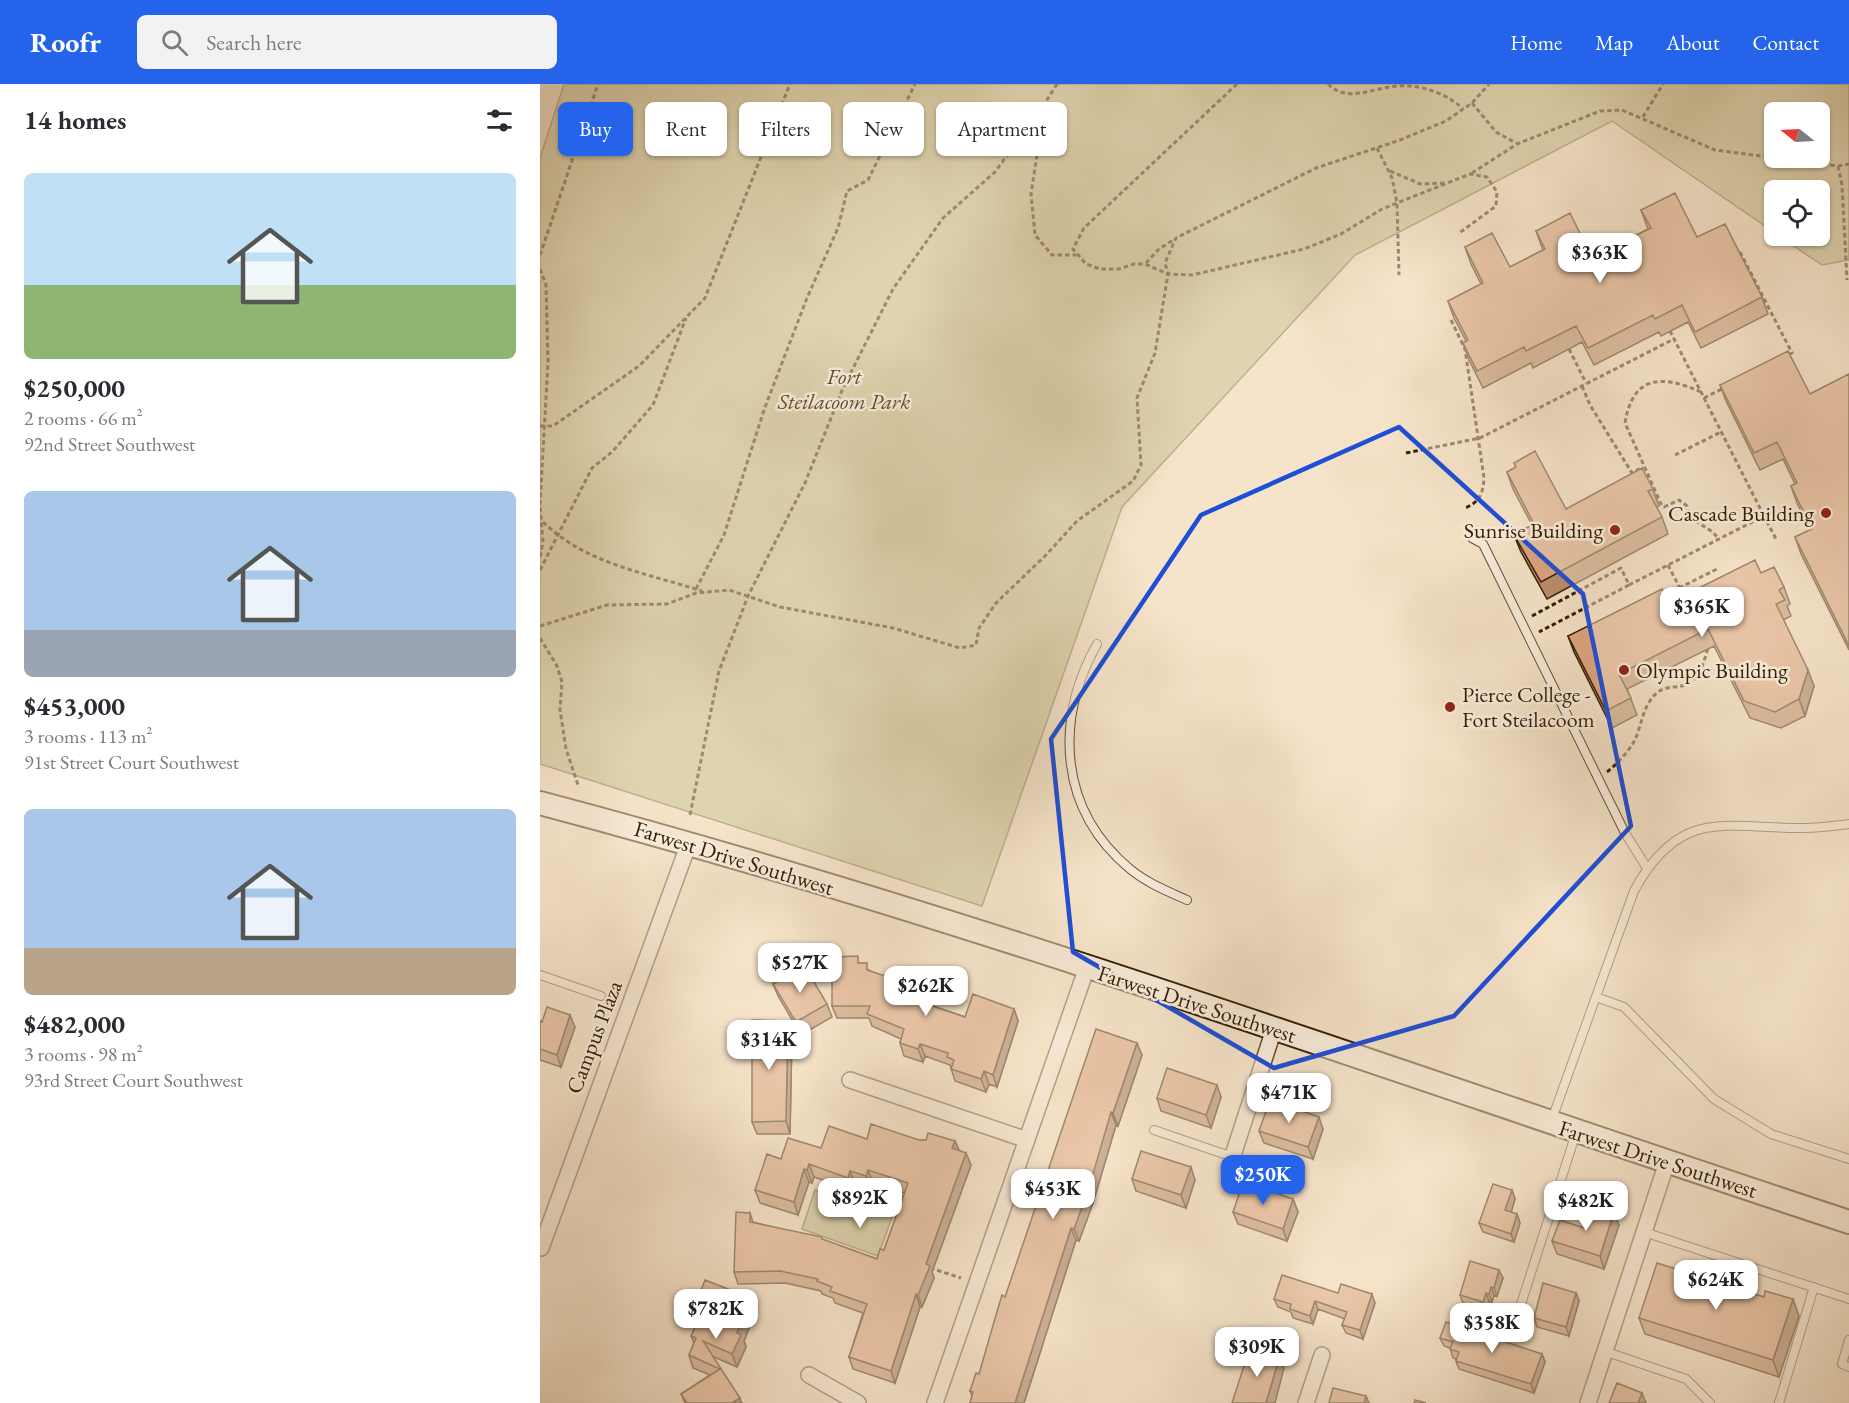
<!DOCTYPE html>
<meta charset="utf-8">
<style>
:root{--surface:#fff;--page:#f2f2f3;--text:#2b2b33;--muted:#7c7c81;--accent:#2563eb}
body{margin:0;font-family:"EB Garamond",serif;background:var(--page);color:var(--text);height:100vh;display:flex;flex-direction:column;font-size:22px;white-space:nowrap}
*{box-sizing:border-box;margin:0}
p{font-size:20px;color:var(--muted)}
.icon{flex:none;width:33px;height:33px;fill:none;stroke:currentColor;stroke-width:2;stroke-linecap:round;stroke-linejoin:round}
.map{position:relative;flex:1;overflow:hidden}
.side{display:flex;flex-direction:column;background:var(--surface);width:540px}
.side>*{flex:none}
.top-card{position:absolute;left:18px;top:18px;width:570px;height:54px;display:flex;gap:12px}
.needle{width:39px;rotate:288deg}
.fabs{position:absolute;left:1224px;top:18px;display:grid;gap:12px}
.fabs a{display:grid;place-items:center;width:66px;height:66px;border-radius:9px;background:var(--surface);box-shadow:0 2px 4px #0004;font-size:30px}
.price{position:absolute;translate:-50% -51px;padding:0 14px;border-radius:12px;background:#fff;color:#222;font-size:20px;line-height:39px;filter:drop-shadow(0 2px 3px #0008)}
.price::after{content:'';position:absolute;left:50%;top:36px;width:18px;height:14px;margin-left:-9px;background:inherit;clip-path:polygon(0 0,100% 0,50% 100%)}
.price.active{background:var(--accent);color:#fff}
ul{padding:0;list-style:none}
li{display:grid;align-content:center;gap:12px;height:318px;padding:0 24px}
li span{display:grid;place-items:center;height:186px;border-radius:9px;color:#555}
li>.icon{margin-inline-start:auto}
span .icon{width:108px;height:108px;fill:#fffc;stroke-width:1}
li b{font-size:26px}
h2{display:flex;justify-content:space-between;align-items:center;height:72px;padding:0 24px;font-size:26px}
.tag{padding:0 21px;border-radius:9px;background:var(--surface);box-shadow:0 2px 4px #0004;font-size:21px;line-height:54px}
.tag.active{background:var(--accent);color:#fff}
header{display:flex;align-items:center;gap:36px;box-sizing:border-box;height:84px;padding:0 30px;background:var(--accent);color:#fff}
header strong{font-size:28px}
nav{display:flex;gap:33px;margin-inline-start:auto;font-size:21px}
.search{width:420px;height:54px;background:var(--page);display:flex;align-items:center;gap:15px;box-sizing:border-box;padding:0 21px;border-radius:9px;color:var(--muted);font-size:22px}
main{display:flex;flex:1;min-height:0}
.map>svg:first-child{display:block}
.green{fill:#c4c191;stroke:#7c6f48;stroke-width:1.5;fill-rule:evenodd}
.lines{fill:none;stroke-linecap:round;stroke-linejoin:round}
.lane-casing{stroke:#654f32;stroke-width:10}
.street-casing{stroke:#654f32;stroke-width:18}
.secondary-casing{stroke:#351d00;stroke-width:26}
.path{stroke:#351d00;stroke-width:3;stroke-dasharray:4.5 3;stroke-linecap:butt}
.lane{stroke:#f9eddd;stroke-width:8}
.street{stroke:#f9eddd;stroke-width:15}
.secondary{stroke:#f9eddd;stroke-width:22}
.wall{fill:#be8e6e;stroke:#351d00;stroke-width:1.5}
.shaded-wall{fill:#9b745a;stroke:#351d00;stroke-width:1.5}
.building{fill:#dda580;stroke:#351d00;stroke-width:1.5}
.marked{fill:none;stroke:#1d4ed8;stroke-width:4.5;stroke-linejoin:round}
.poi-dot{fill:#8f2418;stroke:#f9eddd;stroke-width:2}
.labels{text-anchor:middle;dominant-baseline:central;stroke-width:5;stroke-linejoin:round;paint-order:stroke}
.park-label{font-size:22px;font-style:italic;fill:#604e2c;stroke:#f9eddd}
.poi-label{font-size:22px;fill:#351d00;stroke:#f9eddd;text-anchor:end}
.street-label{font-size:22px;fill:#351d00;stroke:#f9eddd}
</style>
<header>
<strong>Roofr</strong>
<div class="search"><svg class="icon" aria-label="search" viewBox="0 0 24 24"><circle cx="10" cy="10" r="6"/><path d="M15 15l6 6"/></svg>Search here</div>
<nav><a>Home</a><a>Map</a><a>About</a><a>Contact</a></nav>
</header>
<main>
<section class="side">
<h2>14 homes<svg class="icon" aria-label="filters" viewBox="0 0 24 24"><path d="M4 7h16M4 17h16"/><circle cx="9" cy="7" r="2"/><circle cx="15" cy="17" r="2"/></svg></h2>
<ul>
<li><span style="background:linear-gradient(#bfe0f5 60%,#8fb573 0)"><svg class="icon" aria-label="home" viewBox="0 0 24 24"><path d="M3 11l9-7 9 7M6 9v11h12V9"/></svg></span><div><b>$250,000</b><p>2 rooms · 66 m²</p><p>92nd Street Southwest</p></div></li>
<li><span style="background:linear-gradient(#a9c7e8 75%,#9aa5b1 0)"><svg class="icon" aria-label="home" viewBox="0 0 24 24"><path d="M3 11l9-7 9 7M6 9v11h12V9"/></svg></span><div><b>$453,000</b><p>3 rooms · 113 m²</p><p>91st Street Court Southwest</p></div></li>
<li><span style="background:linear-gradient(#a9c7e8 75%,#b9a48a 0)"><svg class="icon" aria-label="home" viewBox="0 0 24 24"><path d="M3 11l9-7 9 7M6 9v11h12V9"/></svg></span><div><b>$482,000</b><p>3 rooms · 98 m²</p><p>93rd Street Court Southwest</p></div></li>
</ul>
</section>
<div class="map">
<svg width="1309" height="1319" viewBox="0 0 1309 1319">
<rect width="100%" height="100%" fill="#f6e4ca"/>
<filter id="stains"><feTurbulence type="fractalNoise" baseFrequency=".00333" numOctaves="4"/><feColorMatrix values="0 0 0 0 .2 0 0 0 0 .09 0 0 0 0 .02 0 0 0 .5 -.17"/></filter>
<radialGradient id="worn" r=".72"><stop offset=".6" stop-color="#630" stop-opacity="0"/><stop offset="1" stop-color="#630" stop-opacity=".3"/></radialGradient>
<path class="green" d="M24,0H1309V176L1282,181L1239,152H1280V106H1234V148L1072,37L815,171L582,423L442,822L0,680V74ZM1280,28V74H1234V28Z
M275,1106L352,1133L338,1172L262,1145Z"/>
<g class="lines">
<g class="lane-casing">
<path id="lane" d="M932,454L943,460L1085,749L1107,784
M557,560C514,637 519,726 590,785C607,799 627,807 647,816
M0,891L61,912
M1056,913L1084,923L1174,1015L1231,1050L1309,1075
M1012,1035L1094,807C1107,783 1126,758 1152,748C1182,736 1229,745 1263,744C1278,744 1294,742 1309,740
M614,1046L684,1070L693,1071L699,1076L759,1097
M1104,1148L1309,1215
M973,1245L1036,1049
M1309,1256L1302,1280L1309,1283
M1064,1267L1146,1295L1170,1319
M1239,1319L1274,1203"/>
</g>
<g class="street-casing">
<path id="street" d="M310,996L487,1056
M693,1071L734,945
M1,1164L149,759
M269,1291L318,1319
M395,1319L547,883
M766,1319L782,1271
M1048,1319L1127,1078"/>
</g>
<g class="secondary-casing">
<path id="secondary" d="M0,719C443,836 874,995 1309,1138"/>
</g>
<path class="path" d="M517,0L505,19L491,110L495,151L512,171H536
M697,0L544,144L533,165L546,180L560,185H579L594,180H605L628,190L652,191L764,165L801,150L842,125L930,90L947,93L957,108L956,122L918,150
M788,0C808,20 834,3 858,2C880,0 908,10 923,25
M932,19L956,48L976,59
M1103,33L1123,0
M837,64L852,94L857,119L859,191
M1298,82L1302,101L1307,196
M850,87L880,100L906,99
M932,89L977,60L1060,27L1082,26L1175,66L1298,82L1309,80
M1200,168L1252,269L1248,271
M0,171L58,0
M606,179L619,165L635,155
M0,185L6,201L8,278L0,421L3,458L0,474
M911,236L925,265L944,394C943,409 940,418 925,424
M1130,247L1224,432
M1029,265L1046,299
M1042,302L1050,321L1092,389L1103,383
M1161,308C1123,291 1093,290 1085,339L1121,420L1124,423L1139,416L1147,422L1149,433C1160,441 1170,444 1179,455
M1164,314L1184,304
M0,342H13L99,282L165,214L250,0
M866,369L940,354L1134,255
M1135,371L1181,348
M3,438C46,480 106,489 162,507
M1128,481L1145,514
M0,486L52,384L72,368L113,321L146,234
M1089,501L1224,432L1237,457
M1139,504L1177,485
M156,505L184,451L224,326L267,214L298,144L307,107L328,96L375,0
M992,532L1081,484L1089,501L999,548
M0,542L67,521L127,520L156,509L189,506L240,523L353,544L420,564L436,561L439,544L456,519L506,471L537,437L593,397L601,381L597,314L615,269L628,190L625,179L636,154L776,84L860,56L906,37L932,19L949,0
M0,554L17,582L22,598L20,626L26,665L38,701
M1067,688C1076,681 1086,670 1092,661C1101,647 1101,628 1112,614C1131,589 1152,624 1168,564
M150,731L179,587L208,512L265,399L303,304L353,205L403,134L455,88L505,19
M390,1184L421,1194"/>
<use href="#lane" class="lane"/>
<use href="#street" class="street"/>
<use href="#secondary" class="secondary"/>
</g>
<path class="wall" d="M1101,126L1157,153L1222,213L1228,230L1161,264L1148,238L1121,252L1119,248L1054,281L1042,258L993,284L991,279L943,304L929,276L923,259L926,257L914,234L908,217L941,200L931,180L925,163L970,183L1003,166L996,147L1052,174L1108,145Z
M1309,290V566L1261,470L1255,453L1270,446L1257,419L1251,402L1255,400L1243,375L1220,386L1186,317L1180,301L1270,310Z
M974,379L1026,425L1113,405L1119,422L1116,423L1122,433L1128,450L1007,515L981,468L974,451L992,441L973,405L967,388L976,383Z
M1221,489L1244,503L1250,520L1247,522L1251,532L1243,536L1274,602L1265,632L1241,644L1210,634L1174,562L1087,605L1097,631L1072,644L1034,568L1028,552Z
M320,879L330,887L379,915V917L425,933L474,925L478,937L457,1003L449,1000L446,1008L415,997L410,981L385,972L383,978L364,972L360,959L361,955L332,942L329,934H297L292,922Z
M233,900L287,920L292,933L261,951L238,912Z
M0,937L35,943L21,983L0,976Z
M252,950L250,1050H217L212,1038Z
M602,971L578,1042L576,1041L553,1119L539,1157L536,1156L484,1319H430L432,1312L430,1307L439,1290L465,1213Z
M681,1013L671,1044L621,1027L617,1014Z
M783,1045L773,1075L724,1059L719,1047Z
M327,1055L415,1057L419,1066L431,1081L392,1188L394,1194L382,1223H380L355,1299L313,1285L309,1273L323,1229L295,1219L293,1214L282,1210L281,1207L245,1199L198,1200L194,1188L210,1129L213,1138L283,1156L337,1175L344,1166L365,1109L333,1099L331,1105L315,1100L312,1106L274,1093L272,1099L269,1098L258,1131L220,1119L215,1106L241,1075L281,1064Z
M592,1095L655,1096L646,1124L596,1107Z
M972,1106L975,1115L971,1128L977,1130L980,1139L974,1158L943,1148L939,1139Z
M753,1115L758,1128L747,1157L698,1140L693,1128Z
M1079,1141L1064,1185L1017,1170L1012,1157L1047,1145Z
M963,1194L957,1212L954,1211L952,1218L949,1217L946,1226L923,1219L920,1211Z
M798,1209L835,1219L823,1255L806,1249L802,1241L805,1235L778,1225L773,1240L753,1234L751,1228L738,1223L734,1215Z
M1036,1209L1039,1217L1029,1252L997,1243L994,1234Z
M211,1214L216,1227L204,1257L206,1263L197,1283L172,1272L202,1319H145L141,1310L170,1291L153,1284L149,1271L154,1259L151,1252L158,1237L154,1225Z
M1259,1232L1239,1293L1105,1250L1099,1234Z
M900,1254L1002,1270L1005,1278L994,1309L919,1285L916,1277V1275L913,1274L910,1264L904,1262Z"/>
<path class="shaded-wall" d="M1268,586L1274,602L1265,632L1259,615Z
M375,902L379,915L375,927L371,915Z
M474,925L478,937L457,1003L453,991Z
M30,931L35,943L21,983L17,971Z
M248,937L252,950L250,1050L246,1037Z
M597,959L602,971L578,1042L573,1029Z
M380,960L385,972L383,978L378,965Z
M444,987L449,1000L446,1008L441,995Z
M677,1001L681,1013L671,1044L666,1031Z
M571,1028L576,1041L553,1119L539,1157L534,1145Z
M779,1033L783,1045L773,1075L768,1063Z
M415,1057L420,1069L412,1064Z
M426,1069L431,1081L392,1188L394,1194L382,1223L378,1211L386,1180Z
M269,1080L274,1093L272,1099L267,1086Z
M651,1083L655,1096L646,1124L641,1111Z
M264,1085L269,1098L258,1131L254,1118Z
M328,1086L333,1099L331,1105L326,1092Z
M310,1087L315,1100L312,1106L308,1094Z
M972,1106L975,1115L969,1135L965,1126Z
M753,1115L758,1128L747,1157L743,1145Z
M1074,1128L1079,1141L1064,1185L1060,1172Z
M977,1130L980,1139L974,1158L971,1150Z
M531,1144L536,1156L484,1319H475Z
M959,1186L963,1194L957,1212L954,1204Z
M951,1203L954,1211L952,1218L949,1210Z
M946,1209L949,1217L946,1226L943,1218Z
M1036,1209L1039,1217L1029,1252L1026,1243Z
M376,1210L380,1223L355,1299L351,1287Z
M832,1210L835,1219L823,1255L820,1246Z
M211,1214L216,1227L204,1257L206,1263L197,1283L192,1270L197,1249Z
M1253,1215L1259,1232L1239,1293L1233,1276Z
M775,1217L778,1225L773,1240L770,1232Z
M1002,1270L1005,1278L994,1309L991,1300Z
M740,1271L744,1284L735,1319H726Z
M1102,1309L1106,1319H1098Z
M826,1312L829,1319H824Z
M200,1314L201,1319H192Z"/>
<path class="building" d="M1135,109L1157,153L1185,140L1222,213L1155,248L1142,221L1115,235L1113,231L1048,264L1036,242L986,267L984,263L937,287L923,259L928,256L908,217L943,199L925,163L952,149L970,183L1005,165L996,147L1030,129L1052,174L1111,144L1101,126Z
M1248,267L1270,310L1309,290V562L1255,453L1272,445L1251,402L1257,399L1237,358L1214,369L1180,301Z
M995,367L1026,425L1102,384L1113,405L1108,407L1122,433L1001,498L974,451L994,440L967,388L976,383L974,379Z
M1215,476L1221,489L1234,483L1244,503L1239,506L1245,516L1236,520L1268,586L1259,615L1235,628L1204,617L1168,545L1079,590L1091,614L1066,627L1028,552L1122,505L1129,519Z
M318,872V879H327V886L375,902L371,915L425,933L433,910L474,925L453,991L444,987L441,995L411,985L414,976L407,973L408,969L380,960L378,965L360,959L364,945L327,930L330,922H292V873Z
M264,881L287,920L256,938L233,900Z
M7,923L30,931L17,971L0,965V937L2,938Z
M212,936L248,937L246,1037L212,1038Z
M556,945L597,959L573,1029L571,1028L548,1107L534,1145L531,1144L475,1319H430L433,1308L430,1307L436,1289L439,1290L456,1231L462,1211L465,1213Z
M627,984L677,1001L666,1031L617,1014Z
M730,1016L779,1033L768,1063L719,1047Z
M331,1040L379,1056H386L388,1049L415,1057L412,1064L426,1069L386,1180L390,1182L378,1211L376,1210L351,1287L309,1273L327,1220L290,1207L292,1203L277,1197L278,1195L240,1187L194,1188L196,1128L210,1129V1138L282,1153V1155L337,1175L340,1165L344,1166L368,1099L328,1086L326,1092L310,1087L308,1094L269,1080L267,1086L264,1085L254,1118L215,1106L227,1070L241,1075L248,1054L281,1064L289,1042L327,1055Z
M601,1067L651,1083L641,1111L592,1095Z
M703,1098L753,1115L743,1145L693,1128Z
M953,1100L972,1106L965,1126L977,1130L971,1150L939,1139Z
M1055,1121L1074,1128L1060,1172L1012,1157L1020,1136L1047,1145Z
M930,1177L959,1186L954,1204L951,1203L949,1210L946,1209L943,1218L920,1211Z
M1117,1179L1224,1213L1225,1207L1253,1215L1233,1276L1099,1234Z
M742,1191L798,1209L801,1200L832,1210L820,1246L802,1241L807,1228L775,1217L770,1232L750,1225L751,1220L734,1215Z
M165,1196L211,1214L197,1249L201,1251L192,1270L163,1257L200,1314L192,1319H147L141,1310L180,1285L149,1271L156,1254L151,1252L162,1228L154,1225Z
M1003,1199L1036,1209L1026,1243L994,1234Z
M906,1238L1002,1270L991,1300L916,1277L919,1268L910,1265L913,1258L900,1254Z
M716,1263L740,1271L726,1319H692L705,1279L711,1281Z
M1077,1299L1102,1309L1098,1319H1069Z
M793,1304L826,1312L824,1319H789Z
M875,1316L886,1319H874Z"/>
<path d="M0 0H1309V1319H0ZM859,343L1043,510L1091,742L914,932L734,984L533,868L511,655L661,431Z" fill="#f6e4ca" fill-opacity=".55" fill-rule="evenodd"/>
<path class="marked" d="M859,343L1043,510L1091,742L914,932L734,984L533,868L511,655L661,431Z"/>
<g class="poi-dot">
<circle cx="1286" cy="429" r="6"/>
<circle cx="1075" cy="446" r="6"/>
<circle cx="1084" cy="586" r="6"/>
<circle cx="910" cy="623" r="6"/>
</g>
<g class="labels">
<g class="park-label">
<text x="304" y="292">Fort<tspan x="304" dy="25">Steilacoom Park</tspan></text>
</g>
<g class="poi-label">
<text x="1274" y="429">Cascade Building</text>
<text x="1063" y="446">Sunrise Building</text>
<text x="1096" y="586" text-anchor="start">Olympic Building</text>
<text x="922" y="610" text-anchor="start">Pierce College -<tspan x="922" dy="25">Fort Steilacoom</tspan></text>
</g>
<g class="street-label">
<text transform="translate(194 774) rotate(17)">Farwest Drive Southwest</text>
<text transform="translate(657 920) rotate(18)">Farwest Drive Southwest</text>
<text transform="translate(54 953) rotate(-69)">Campus Plaza</text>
<text transform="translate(1118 1075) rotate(18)">Farwest Drive Southwest</text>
</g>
</g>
<rect width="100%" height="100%" filter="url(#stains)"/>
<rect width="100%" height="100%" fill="url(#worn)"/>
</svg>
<div class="fabs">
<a><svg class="needle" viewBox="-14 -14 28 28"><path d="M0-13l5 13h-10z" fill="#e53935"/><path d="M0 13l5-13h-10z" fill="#7c7c81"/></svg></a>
<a><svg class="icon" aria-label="locate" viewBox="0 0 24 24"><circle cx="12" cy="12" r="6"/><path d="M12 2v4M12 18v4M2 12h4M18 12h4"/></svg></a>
</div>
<b class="price" style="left:1060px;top:200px">$363K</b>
<b class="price" style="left:1162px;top:554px">$365K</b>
<b class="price" style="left:260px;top:910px">$527K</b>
<b class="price" style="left:386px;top:933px">$262K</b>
<b class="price" style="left:229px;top:987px">$314K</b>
<b class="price" style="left:749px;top:1040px">$471K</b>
<b class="price active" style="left:723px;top:1122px">$250K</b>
<b class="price" style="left:513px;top:1136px">$453K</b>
<b class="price" style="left:320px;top:1145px">$892K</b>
<b class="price" style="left:1046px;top:1148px">$482K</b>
<b class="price" style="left:1176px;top:1227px">$624K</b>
<b class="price" style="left:176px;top:1256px">$782K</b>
<b class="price" style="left:952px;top:1270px">$358K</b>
<b class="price" style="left:717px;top:1294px">$309K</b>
<div class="top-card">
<a class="tag active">Buy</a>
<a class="tag">Rent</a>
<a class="tag">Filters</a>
<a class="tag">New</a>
<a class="tag">Apartment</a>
</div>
</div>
</main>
